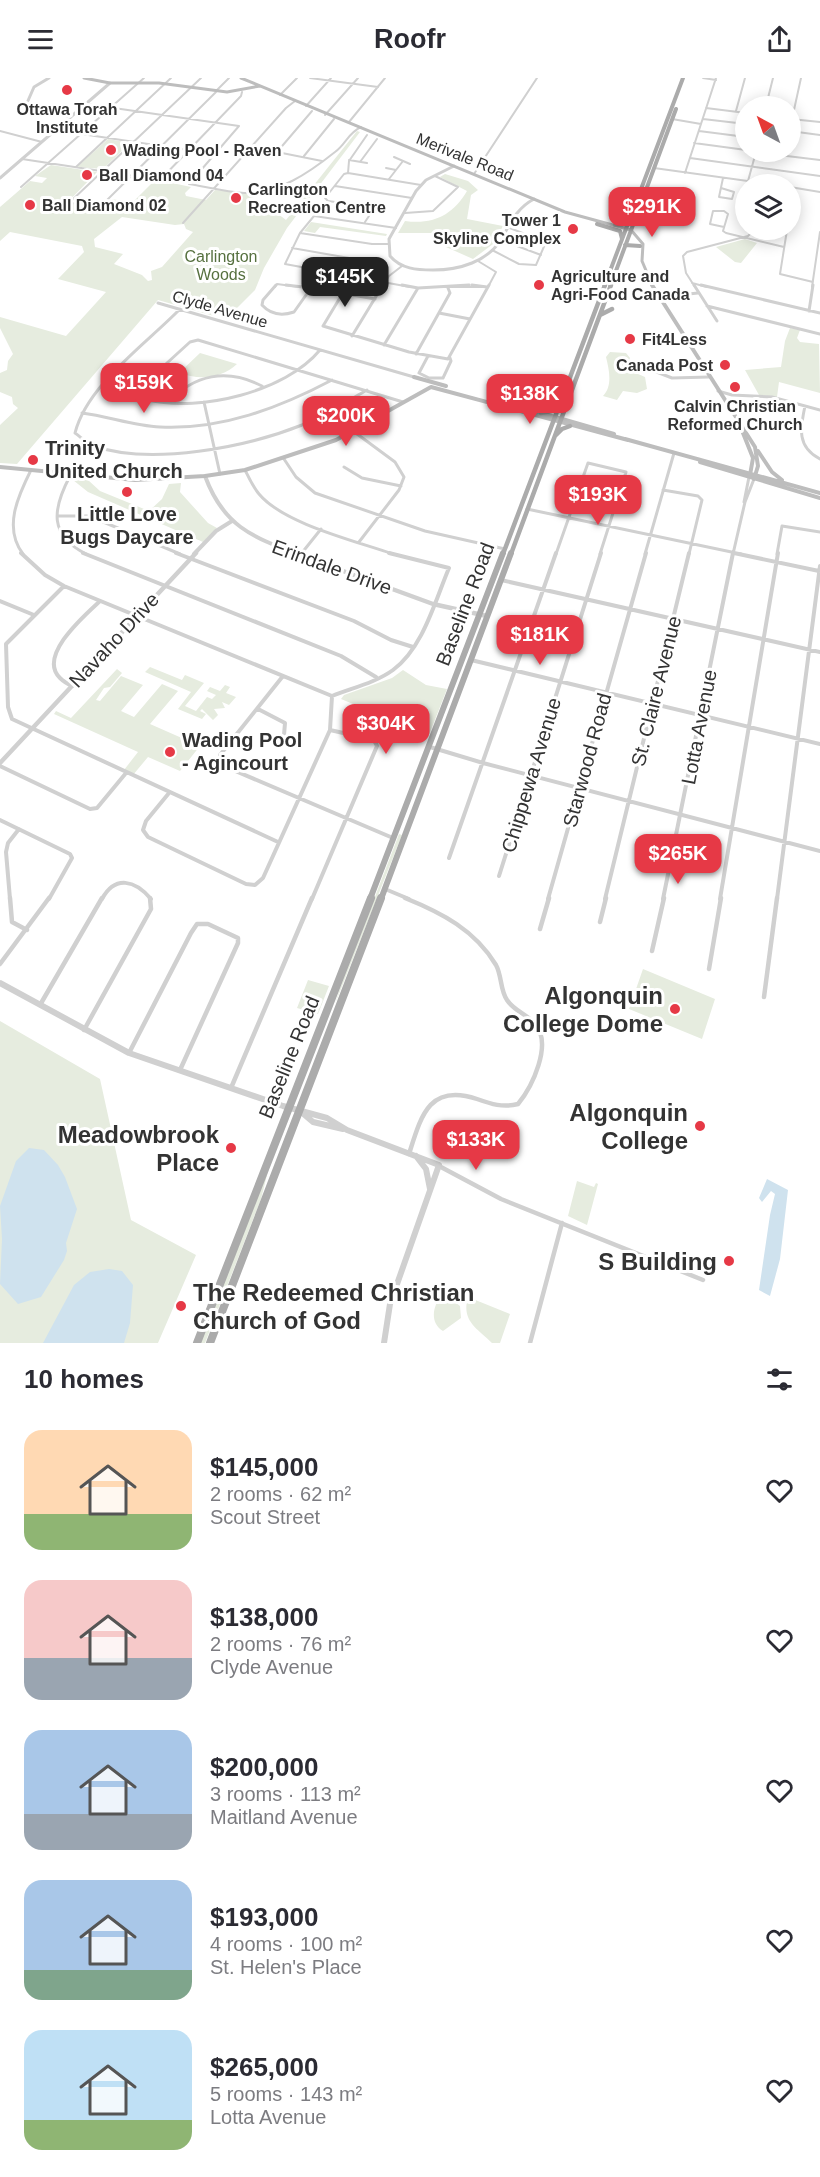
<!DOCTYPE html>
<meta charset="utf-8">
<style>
:root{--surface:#fff;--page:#f2f2f3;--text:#2b2b33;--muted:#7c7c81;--accent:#e63946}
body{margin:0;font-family:Arial,sans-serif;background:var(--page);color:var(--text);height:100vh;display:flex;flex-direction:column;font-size:22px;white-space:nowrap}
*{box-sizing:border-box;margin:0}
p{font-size:20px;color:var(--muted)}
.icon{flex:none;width:33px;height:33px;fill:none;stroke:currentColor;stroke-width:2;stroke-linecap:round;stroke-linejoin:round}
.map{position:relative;height:1265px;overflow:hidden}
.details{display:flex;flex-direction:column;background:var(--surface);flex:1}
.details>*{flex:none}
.needle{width:39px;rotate:319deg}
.tools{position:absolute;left:735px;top:18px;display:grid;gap:12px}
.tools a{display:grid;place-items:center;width:66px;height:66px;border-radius:50%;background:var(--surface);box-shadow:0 3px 15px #0003;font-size:30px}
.price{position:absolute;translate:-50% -51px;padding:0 14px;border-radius:12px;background:var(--accent);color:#fff;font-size:20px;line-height:39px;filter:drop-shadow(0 2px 3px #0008)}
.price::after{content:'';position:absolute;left:50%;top:36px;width:18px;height:14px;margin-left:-9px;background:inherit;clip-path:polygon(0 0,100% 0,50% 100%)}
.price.on{background:#222;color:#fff}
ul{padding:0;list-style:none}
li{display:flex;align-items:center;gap:18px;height:150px;padding:0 24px}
li span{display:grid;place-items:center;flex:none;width:168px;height:120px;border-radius:18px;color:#555}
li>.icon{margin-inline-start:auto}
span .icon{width:72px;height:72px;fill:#fffc;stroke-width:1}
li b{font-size:26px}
h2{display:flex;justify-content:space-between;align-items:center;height:72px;padding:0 24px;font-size:26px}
header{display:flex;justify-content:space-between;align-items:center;height:78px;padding:0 24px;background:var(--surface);font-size:27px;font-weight:800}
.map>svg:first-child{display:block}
.green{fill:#e6ecdf;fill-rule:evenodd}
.water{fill:#cfe2ee}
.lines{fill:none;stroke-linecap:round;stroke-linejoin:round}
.minor-far3{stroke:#d0d0d0;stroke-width:2}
.minor-far2{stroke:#d0d0d0;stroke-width:3}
.minor-far1{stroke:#d0d0d0;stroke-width:4}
.minor{stroke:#d0d0d0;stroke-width:4.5}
.tertiary-far3{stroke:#d0d0d0;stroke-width:3}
.tertiary-far2{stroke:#d0d0d0;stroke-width:4}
.tertiary-far1{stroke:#d0d0d0;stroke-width:4.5}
.tertiary{stroke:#d0d0d0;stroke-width:6}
.secondary-far1{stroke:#bdbdbd;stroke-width:3}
.secondary{stroke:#bdbdbd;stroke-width:4}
.primary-far3{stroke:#ababab;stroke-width:4}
.primary-far2{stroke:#ababab;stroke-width:4.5}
.primary-far1{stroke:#ababab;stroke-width:6}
.primary{stroke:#ababab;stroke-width:8}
.poi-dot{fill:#e63946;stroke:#fff;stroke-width:2}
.labels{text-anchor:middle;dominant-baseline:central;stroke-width:6;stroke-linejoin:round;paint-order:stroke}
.far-poi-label{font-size:16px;font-weight:bold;fill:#333;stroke:#fff;text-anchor:start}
.far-street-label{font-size:16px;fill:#333;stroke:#fff}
.far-park-label{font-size:16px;fill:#56703f;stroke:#fff}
.poi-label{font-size:20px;font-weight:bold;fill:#333;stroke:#fff;text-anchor:start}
.street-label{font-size:20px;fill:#333;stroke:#fff}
.near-poi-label{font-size:24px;font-weight:bold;fill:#333;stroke:#fff;text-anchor:end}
</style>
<header><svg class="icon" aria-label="menu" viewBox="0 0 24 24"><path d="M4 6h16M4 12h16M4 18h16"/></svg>Roofr<svg class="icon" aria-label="share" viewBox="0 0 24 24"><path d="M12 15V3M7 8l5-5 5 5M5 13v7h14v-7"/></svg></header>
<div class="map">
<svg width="820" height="1265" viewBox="0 0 820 1265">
<rect width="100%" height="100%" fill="#fff"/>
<path class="green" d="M357,53L360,54L287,150L264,190L255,212L233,234L221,231L214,238L158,222L17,386L0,385V347L18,330L13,326L12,319L0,314V295L7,292L8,283L13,276L0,250V239L66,258L106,214L58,201L84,174L82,168L10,154L0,163V129L30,103L42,105L47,100L35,98L51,87L97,94L67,125C82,128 99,133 110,121L133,124L153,104L163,103L191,109L185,115L186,118L206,122L215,112L257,116L248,126C263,129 274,132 286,142ZM122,139L175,147L184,146L186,151L193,154L162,189L151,193L152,202L148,203L142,197L114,186L123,176L95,169L94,161Z
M108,61L130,65L103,91L77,89Z
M445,96L468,103L478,112L471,117L467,141L503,148L493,166L473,181L437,165L433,155H398L405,143C433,147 453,137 467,113L440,99Z
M311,144L387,156L386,158L320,149L315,155L304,153Z
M745,161L757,165L741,185L735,184L716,169Z
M790,250L800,252L797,260L800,264L819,266L820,315L779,304L777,319L759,317L745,292L781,289L785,263Z
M610,274L626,275L630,280L627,289L638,292V296L645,299L647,311L637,315L623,313L617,322L603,318C613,308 609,291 606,279Z
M200,275L237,286C221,301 199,302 179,295Z
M73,402H88L100,413L149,433L162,421L169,406L181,405L180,414L208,445L217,450L203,464L88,414Z
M150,589L182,602L185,597L204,605L185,628L196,633L207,619L212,621L216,617L207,613L210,609L220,613L225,607L230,609L226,615L236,619L229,627L222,624L225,630L214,631L218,637L213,642L202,631L200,633L206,636L202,641L178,631L191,614L145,594Z
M117,591L122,595L110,609L104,610L96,622L100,623L121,598L143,607L121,633L134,639L162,606L178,613L150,646L200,668L180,693L148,679L133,697L124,692L138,674L54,636L56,633L71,640Z
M403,592L426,607L447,611L429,657L341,621L344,617L392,600Z
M399,756L402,757L335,926L340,910Z
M643,891L715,921L702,961L629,931Z
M308,902L329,908L318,936L297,930Z
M0,943L100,1001L131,1142L196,1177L158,1265H0Z
M268,1093L261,1121L205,1265H200Z
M577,1103L594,1109L596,1105L598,1106L587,1147L568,1138Z
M442,1216L446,1217L460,1228L461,1240L443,1253C429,1244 433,1228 442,1216Z
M468,1219L510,1236L500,1265H492C477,1250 461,1243 468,1219Z"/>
<path class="water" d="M29,1070L44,1072L58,1087L65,1099L77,1131L66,1165L67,1173L64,1182L41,1219L18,1226L0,1206L2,1161L0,1128L16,1083Z
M767,1101L788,1112L780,1181L770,1218L759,1212L770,1137L775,1116L771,1113L762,1124L759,1120Z
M109,1191L122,1193L133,1207L130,1245L124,1265H43L74,1207L90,1194Z"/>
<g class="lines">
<path class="minor-far3" d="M310,0L378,9
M703,0L716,2
M217,12L229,0
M280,17L297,0
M86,26L239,48L189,106C207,109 226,114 244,115C277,117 310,94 335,74C346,66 348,55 361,49
M306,28L331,0
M766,28L773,0
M706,30L746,35
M312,33L277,74L322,83
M736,33L745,0
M325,37L358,0
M672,41L701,46
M703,41L746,46
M791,41L820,44
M792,41L801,0
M349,44L385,0
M55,52L188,72
M0,53L42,64
M699,53L746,59
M790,53L820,57
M694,65L746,72
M754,74L820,82
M304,78L334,41
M394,79L410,86
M690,80L820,98
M22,81L160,102L241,18L242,14
M349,82L367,85
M360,84L377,61
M76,89L171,0
M386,90L396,92
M654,90L769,106
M348,95L344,96L325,120L328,123L371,129L373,132L365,144
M348,95L421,107
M348,95L349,83L367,57
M685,95L716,0
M474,96L537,0
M389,101L403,83
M748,103L756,74
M335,108L412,120
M21,109L144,0
M790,109L820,114
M721,110L734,114L732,121L719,119L723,100
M70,124L201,0
M790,124V135
M69,125L97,128L103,126L216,14
M405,135L433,133L458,109L435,98
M183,145L286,30L295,23
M724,149L710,146L713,133H724L728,136L723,153L726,155L784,169
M396,150L314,138L300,155L285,186L410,209
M787,152L780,196L813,204
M300,155L372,166H388
M501,162L541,177
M292,170L355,181L360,186L354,199
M492,172L519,186L536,187L546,164L507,149
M478,183L496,194L488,209
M692,205L707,209
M275,209L277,206L299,209
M312,209L323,193
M382,209L389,198L402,188
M443,209H484
M695,209L686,195L683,178L687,174L748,158L754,152
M812,209L820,154"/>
<path class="minor-far2" d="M276,207L263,222L262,227C271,237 282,238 294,234L311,210
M286,207L311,210
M402,207L418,210L469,207
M472,207L487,209
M694,207L717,243
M701,207L820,235
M311,210L313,207
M660,219L698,215
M375,221L347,216L341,218L323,248L409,274L448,281L489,207
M158,225L414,299
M707,228L820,256
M180,231C146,266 87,307 75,355C81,359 87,366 94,368C151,388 247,369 302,347C325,337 346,324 367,312
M809,233L813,207
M439,235L470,241
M352,258L383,207
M384,267L418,210
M416,276L450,215L448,210
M428,278L419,295L429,300H443L451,283L450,280
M636,286L672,300L709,299
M106,303C120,310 133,319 148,322C201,334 285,314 320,272
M718,313L732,317L772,319L820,332
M133,316L190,264L198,262L403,324
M204,324L220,396
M168,325C194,296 227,290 262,308
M805,328C800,351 797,369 820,381
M82,335C108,338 133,348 160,349C221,352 279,330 332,302
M353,353L395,384L404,399L399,412L359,464
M284,381L296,399L315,415L425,453L505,471
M344,389L362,400L401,408
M245,392C249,400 253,409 259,416C284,446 356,463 393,476
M70,398C52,432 49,457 86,476
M663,412L698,418L702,422L689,476
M744,424L749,399
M527,431L741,476
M58,438H89L180,476
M23,476C3,450 18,418 31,392
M301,476L321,451
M556,476L588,385L626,394L600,476
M645,476L674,375
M733,476L745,424L754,401
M777,476L782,448L820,454"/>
<path class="minor-far1" d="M21,475L45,497L64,508L332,618
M83,475L341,578L376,599
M176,475L354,543L391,562L413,569
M734,475L819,493
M300,477L302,475
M501,502L820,574
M64,508L6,566L8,629L12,641L278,764
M0,523L34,537
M471,582L820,666
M283,598L220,677V684L226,689L393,760
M72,608C68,606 63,603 60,600C37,578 85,537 100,523
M332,618C352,610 375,605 393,592C423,570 435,523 449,490L389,475
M258,631L285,645L284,657L281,661
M430,669L483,685L820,773
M0,688L90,731L97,730L126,695
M169,715L146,743L143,752L148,759L246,806L255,807L263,800L330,652L332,618
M0,742L70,776L72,780L49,821
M449,780L556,475
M499,798L601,475
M385,811L409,821
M10,821L6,774L8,765L19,751
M102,821C115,797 135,802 151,821
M312,821L377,668L374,662L330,652
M548,821L646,475
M605,821L689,475
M663,821L733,475
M720,821L778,475
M777,821L820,488"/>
<path class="minor" d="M10,820L12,844L27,852
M405,820C442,835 475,852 496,887C502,898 500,912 507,922C514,933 527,936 535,946C553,966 532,1009 518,1026C503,1030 491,1026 477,1021C429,1005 421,1038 409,1076
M600,844L606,820
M540,851L549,820
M652,873L664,820
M0,886L49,820
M709,891L721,820
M764,919L777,820
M40,927L102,820
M84,952L151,831L150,820
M129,975L191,855L197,846H208L238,860V865L180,992
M231,1010L312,820
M439,1088L501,1121L703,1202
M530,1265L562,1145"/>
<path class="tertiary-far3" d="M49,0L34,9L27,25L28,28L71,39
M454,88L426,102L416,113L389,161L390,178C401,191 417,192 433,192C459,192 488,184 502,160C511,144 517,130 534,121
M0,100L110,5"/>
<path class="tertiary-far2" d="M205,398C223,447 251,459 298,476
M194,476L216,453L232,443"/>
<path class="tertiary-far1" d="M294,475L433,526L487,538
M0,685L196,475"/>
<path class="tertiary" d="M0,905L129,975L283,1028L327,1040L347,1052L439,1087L390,1226L384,1265
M300,1033L313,1044L343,1051
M416,1078L426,1091L430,1111"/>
<path class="secondary-far1" d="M84,0L110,5H159L227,14L260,8
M241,0L565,134L631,152L643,166L642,183L653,209"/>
<path class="secondary" d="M652,207L755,369L758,388L754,401
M414,299L446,308
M490,320L614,356
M743,355L753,380L750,397
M625,361L820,415
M758,373L772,394L782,402
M700,384L820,420
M0,389L135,402L205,398L245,392L336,362L431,309L628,362"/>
<path class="primary-far3" d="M597,146L620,153L622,161
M615,147L625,146L628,142
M625,167L640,168
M604,209L683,0
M610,209L676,31"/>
<path class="primary-far2" d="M600,237L612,231
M541,335L551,333L558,322
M556,357L562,351L570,348
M503,476L605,207
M511,476L611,207"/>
<path class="primary-far1" d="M370,821L503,475
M381,821L511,475"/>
<path class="primary" d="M197,1265L371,820
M210,1265L381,820"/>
</g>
<g class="poi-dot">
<circle cx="67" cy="12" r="6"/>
<circle cx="111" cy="72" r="6"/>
<circle cx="87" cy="97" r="6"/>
<circle cx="236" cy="120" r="6"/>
<circle cx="30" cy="127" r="6"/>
<circle cx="573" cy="151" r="6"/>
<circle cx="539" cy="207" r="6"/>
<circle cx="630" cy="261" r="6"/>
<circle cx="725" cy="287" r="6"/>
<circle cx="735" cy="309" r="6"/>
<circle cx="33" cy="382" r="6"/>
<circle cx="127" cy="414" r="6"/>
<circle cx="170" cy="674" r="6"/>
<circle cx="675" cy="931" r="6"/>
<circle cx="700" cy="1048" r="6"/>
<circle cx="231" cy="1070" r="6"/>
<circle cx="729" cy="1183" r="6"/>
<circle cx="181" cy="1228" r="6"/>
</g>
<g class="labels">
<g class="far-poi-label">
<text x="67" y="31" text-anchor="middle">Ottawa Torah<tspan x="67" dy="18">Institute</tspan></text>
<text x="123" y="72">Wading Pool - Raven</text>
<text x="99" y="97">Ball Diamond 04</text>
<text x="248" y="111">Carlington<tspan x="248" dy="18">Recreation Centre</tspan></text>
<text x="42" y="127">Ball Diamond 02</text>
<text x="561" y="142" text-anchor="end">Tower 1<tspan x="561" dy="18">Skyline Complex</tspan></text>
<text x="551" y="198">Agriculture and<tspan x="551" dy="18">Agri-Food Canada</tspan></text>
<text x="642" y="261">Fit4Less</text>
<text x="713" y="287" text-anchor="end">Canada Post</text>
<text x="735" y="328" text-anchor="middle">Calvin Christian<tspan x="735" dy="18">Reformed Church</tspan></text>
</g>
<g class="far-street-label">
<text transform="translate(465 79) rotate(22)">Merivale Road</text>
<text transform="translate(220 231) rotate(16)">Clyde Avenue</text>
</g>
<g class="far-park-label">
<text x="221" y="178">Carlington<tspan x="221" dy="18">Woods</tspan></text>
</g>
<g class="poi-label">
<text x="45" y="370">Trinity<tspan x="45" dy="23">United Church</tspan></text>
<text x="127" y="436" text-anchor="middle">Little Love<tspan x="127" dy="23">Bugs Daycare</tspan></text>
<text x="182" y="662">Wading Pool<tspan x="182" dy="23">- Agincourt</tspan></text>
</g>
<g class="street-label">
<text transform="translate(332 489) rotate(20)">Erindale Drive</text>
<text transform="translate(465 526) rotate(-69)">Baseline Road</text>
<text transform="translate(114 562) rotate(-47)">Navaho Drive</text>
<text transform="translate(656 613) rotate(-76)">St. Claire Avenue</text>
<text transform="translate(699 649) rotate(-79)">Lotta Avenue</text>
<text transform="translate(587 682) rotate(-75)">Starwood Road</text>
<text transform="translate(531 697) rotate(-73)">Chippewa Avenue</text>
<text transform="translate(289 979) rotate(-68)">Baseline Road</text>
</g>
<g class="near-poi-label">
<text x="663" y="917">Algonquin<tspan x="663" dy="28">College Dome</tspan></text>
<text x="688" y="1034">Algonquin<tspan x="688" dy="28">College</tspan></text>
<text x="219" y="1056">Meadowbrook<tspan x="219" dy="28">Place</tspan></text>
<text x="717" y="1183">S Building</text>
<text x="193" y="1214" text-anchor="start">The Redeemed Christian<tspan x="193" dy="28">Church of God</tspan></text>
</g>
</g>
</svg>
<div class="tools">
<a><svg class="needle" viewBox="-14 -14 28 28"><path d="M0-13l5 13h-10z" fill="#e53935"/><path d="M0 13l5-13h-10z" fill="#7c7c81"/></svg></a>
<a><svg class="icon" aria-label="layers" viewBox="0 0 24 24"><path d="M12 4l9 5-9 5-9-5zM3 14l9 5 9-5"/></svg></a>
</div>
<b class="price" style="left:652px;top:160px">$291K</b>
<b class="price on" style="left:345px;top:230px">$145K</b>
<b class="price" style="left:144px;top:336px">$159K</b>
<b class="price" style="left:530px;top:347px">$138K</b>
<b class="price" style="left:346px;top:369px">$200K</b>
<b class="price" style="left:598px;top:448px">$193K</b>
<b class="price" style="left:540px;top:588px">$181K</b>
<b class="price" style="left:386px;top:677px">$304K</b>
<b class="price" style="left:678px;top:807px">$265K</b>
<b class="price" style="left:476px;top:1093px">$133K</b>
</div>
<section class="details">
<h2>10 homes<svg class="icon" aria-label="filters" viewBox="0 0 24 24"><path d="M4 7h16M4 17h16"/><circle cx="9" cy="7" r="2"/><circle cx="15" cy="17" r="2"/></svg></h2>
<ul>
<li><span style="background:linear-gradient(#ffd9b3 70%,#8fb573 0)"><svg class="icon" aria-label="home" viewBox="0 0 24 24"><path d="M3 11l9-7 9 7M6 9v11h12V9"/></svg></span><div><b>$145,000</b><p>2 rooms · 62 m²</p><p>Scout Street</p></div><svg class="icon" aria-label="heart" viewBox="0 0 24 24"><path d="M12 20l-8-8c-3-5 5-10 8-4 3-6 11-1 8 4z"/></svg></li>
<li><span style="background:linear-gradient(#f6c9c9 65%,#9aa5b1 0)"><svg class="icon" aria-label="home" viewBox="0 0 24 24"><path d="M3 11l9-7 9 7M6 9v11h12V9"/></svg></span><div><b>$138,000</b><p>2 rooms · 76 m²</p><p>Clyde Avenue</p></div><svg class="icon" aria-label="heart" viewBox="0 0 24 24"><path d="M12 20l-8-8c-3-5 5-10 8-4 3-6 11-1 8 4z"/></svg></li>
<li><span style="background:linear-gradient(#a9c7e8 70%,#9aa5b1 0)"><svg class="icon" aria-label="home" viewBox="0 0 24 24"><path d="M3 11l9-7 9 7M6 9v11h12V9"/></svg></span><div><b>$200,000</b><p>3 rooms · 113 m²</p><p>Maitland Avenue</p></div><svg class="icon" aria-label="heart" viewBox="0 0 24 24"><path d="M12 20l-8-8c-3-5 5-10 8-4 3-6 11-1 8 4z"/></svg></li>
<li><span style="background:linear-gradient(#a9c7e8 75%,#7fa58c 0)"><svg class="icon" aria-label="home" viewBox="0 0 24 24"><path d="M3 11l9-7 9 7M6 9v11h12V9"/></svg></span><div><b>$193,000</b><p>4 rooms · 100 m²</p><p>St. Helen's Place</p></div><svg class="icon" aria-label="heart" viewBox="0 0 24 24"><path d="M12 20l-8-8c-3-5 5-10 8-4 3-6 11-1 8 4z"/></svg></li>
<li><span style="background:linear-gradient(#bfe0f5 75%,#8fb573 0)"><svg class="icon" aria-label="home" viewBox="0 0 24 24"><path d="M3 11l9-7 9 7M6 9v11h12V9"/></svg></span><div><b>$265,000</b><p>5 rooms · 143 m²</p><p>Lotta Avenue</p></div><svg class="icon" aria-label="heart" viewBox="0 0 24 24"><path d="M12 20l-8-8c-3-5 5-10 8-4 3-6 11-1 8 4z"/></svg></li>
</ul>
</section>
